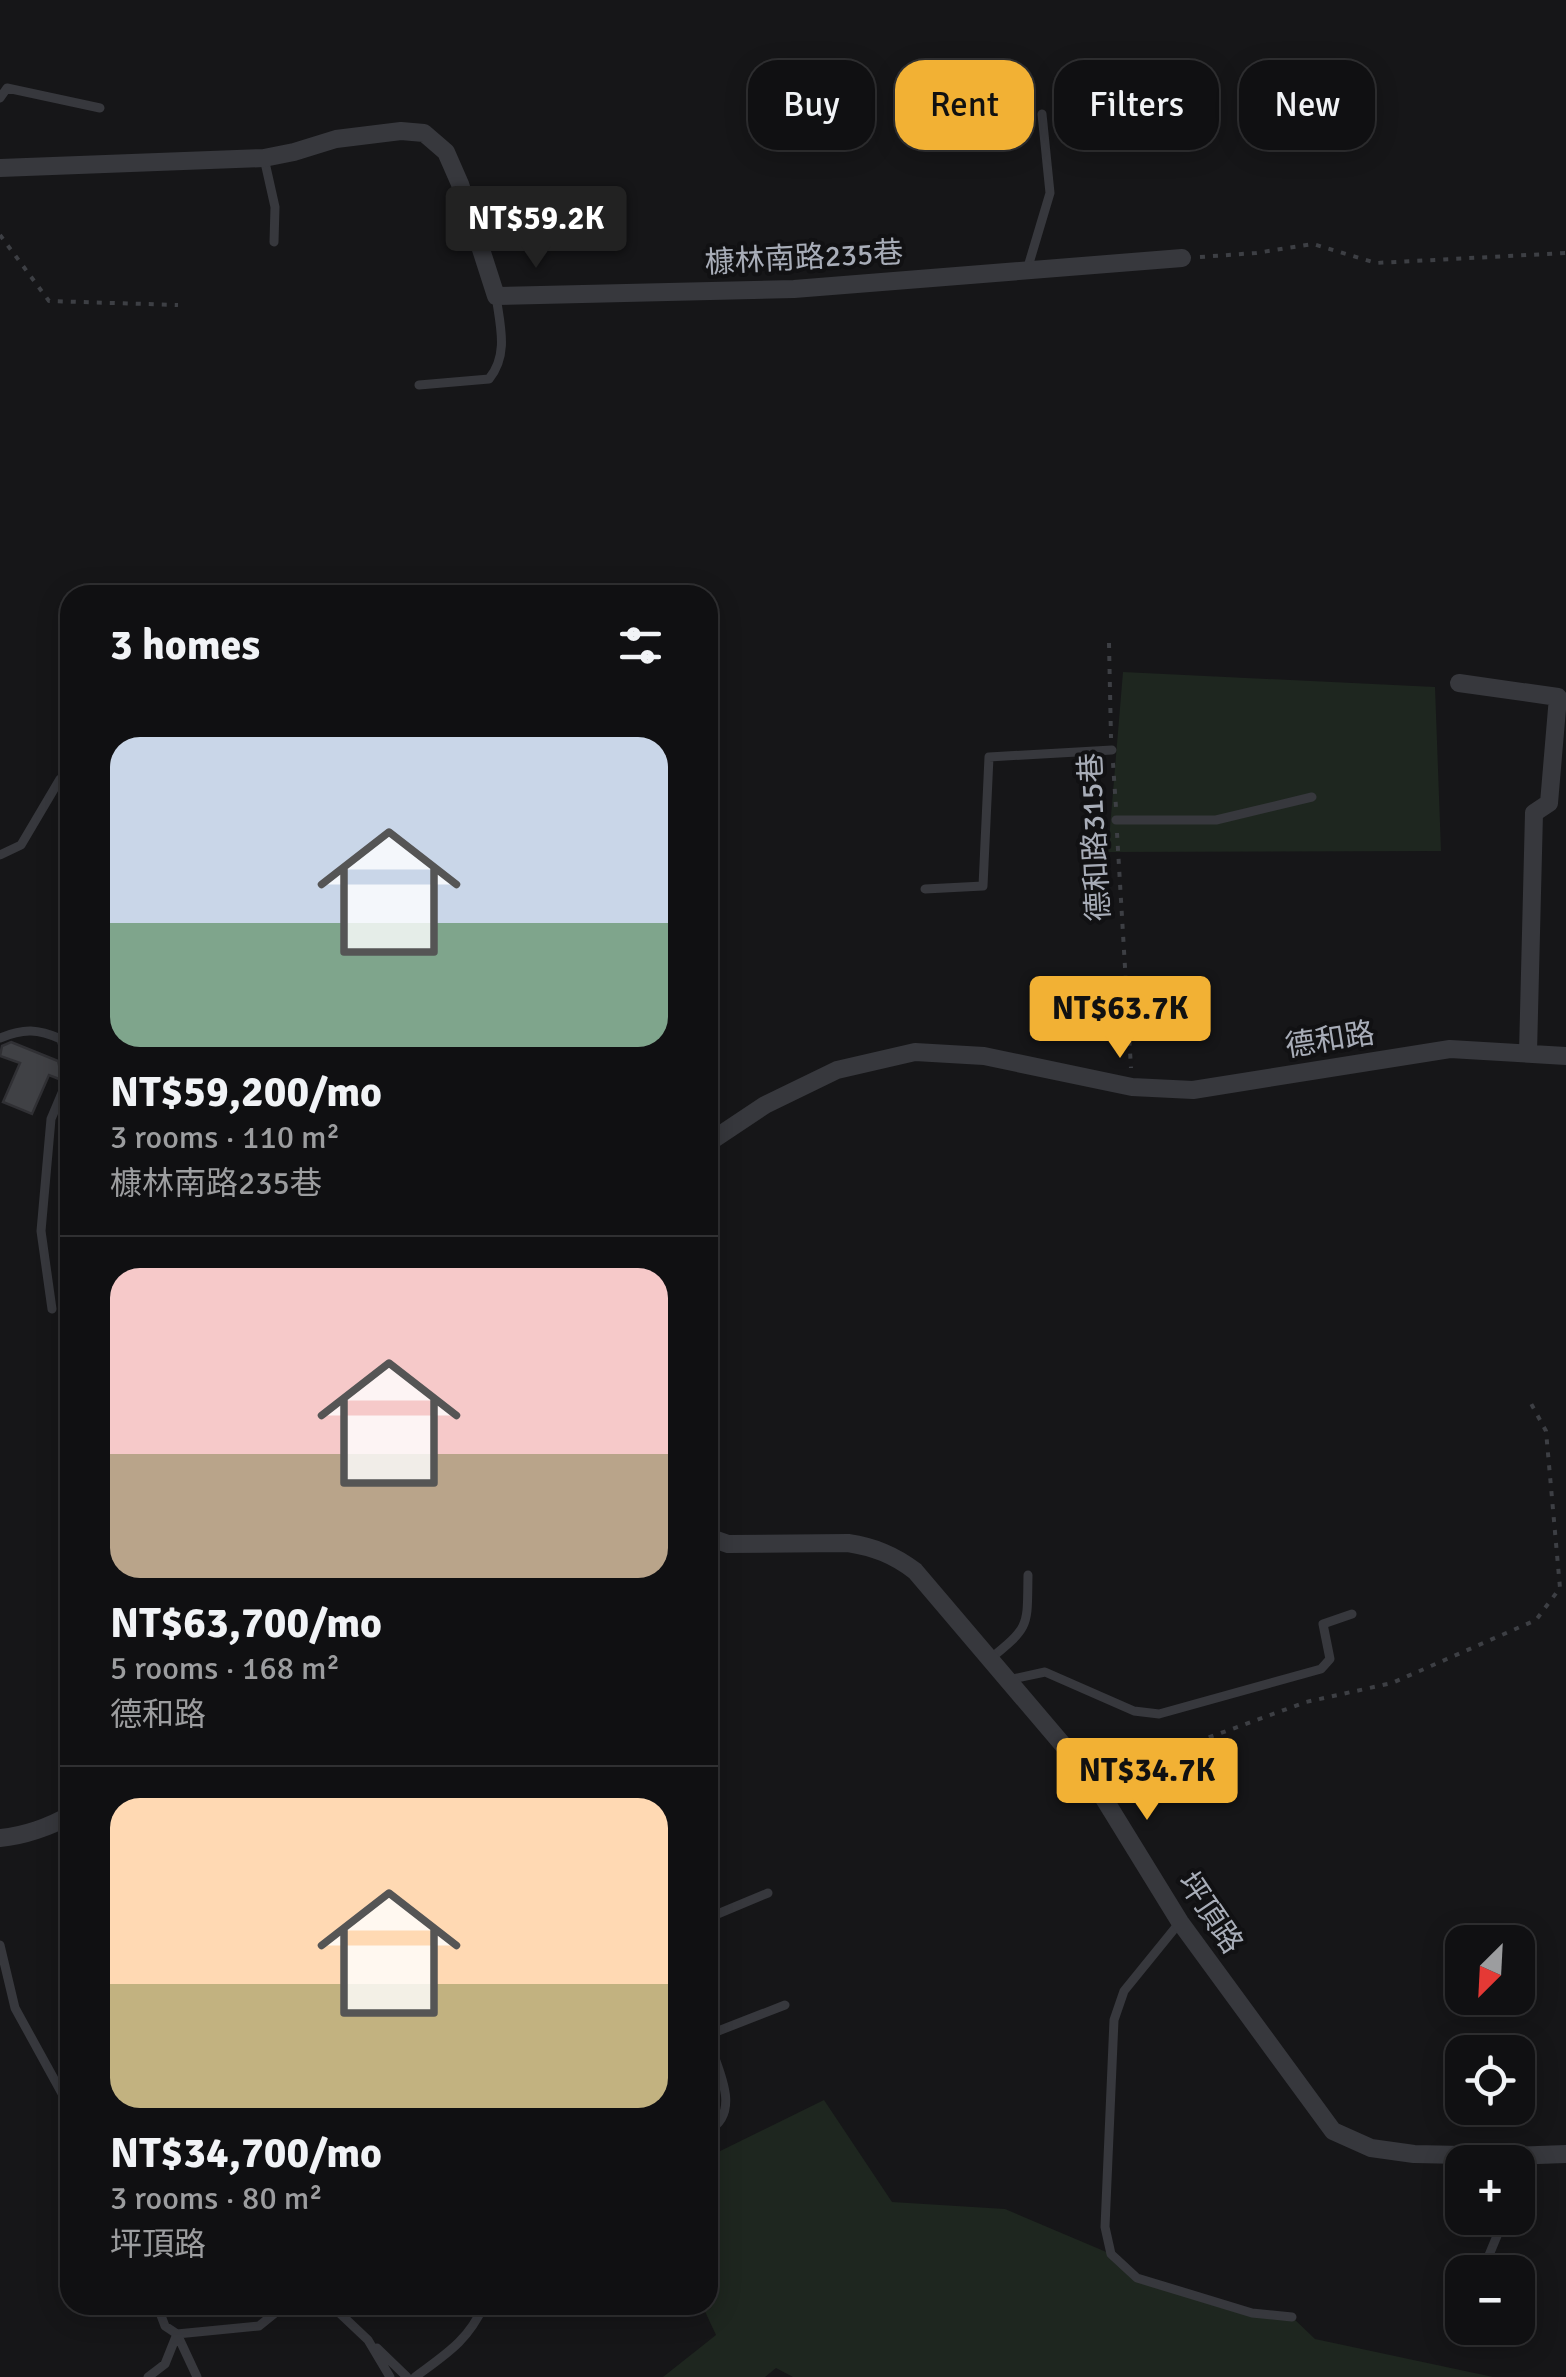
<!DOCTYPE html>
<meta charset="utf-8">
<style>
:root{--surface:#101012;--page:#1e1e20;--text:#f1f3f6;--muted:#9c9d9f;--line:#303032;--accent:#f2b134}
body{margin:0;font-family:Signika,"Noto Sans TC",sans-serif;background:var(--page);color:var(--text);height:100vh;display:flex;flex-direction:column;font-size:38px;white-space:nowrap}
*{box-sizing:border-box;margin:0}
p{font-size:32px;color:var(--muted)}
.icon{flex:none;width:55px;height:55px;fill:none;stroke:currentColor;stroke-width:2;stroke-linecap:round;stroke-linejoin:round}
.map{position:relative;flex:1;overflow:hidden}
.details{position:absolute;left:60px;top:585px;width:658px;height:1730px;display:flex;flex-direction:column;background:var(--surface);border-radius:30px;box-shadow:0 5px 25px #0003,0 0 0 2px var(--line)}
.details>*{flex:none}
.guide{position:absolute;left:748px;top:60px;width:668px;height:90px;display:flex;gap:20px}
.needle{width:65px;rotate:204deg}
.controls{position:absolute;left:1445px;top:1925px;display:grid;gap:20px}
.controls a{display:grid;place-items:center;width:90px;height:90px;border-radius:20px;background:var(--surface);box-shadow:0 5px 25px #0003,0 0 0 2px var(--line);font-size:50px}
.price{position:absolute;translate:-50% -85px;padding:0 22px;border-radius:10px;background:var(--accent);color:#111;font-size:32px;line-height:65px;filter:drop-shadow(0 2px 5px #0008)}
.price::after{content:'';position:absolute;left:50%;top:60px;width:30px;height:22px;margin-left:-15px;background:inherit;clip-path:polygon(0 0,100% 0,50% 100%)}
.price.current{background:#222;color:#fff}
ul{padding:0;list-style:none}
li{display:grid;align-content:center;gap:20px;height:530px;padding:0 50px}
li+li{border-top:2px solid var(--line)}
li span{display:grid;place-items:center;height:310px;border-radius:30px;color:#555}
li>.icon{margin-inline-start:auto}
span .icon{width:180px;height:180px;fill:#fffc;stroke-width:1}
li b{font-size:42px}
h2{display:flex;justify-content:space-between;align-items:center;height:120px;padding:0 50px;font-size:42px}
.tag{padding:0 35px;border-radius:30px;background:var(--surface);box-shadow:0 5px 25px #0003,0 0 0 2px var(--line);font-size:35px;line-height:90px}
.tag.current{background:var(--accent);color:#111}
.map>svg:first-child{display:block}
.green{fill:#1e261f}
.building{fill:#404145;stroke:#303034;stroke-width:2.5}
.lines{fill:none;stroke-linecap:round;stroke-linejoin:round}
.path{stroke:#3d3f44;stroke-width:4;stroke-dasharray:5 8;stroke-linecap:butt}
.lane{stroke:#37383d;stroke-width:9}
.street{stroke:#37383d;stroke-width:18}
.labels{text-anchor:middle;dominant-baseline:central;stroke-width:8;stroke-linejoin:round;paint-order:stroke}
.street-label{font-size:30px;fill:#a8adb8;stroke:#111113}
</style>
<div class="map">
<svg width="1566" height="2377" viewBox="0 0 1566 2377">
<rect width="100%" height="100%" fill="#161618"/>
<path class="green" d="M1123,672L1435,687L1441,851L1108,852Z
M824,2100L892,2202L1005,2209L1111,2254L1138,2279L1252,2313L1292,2317L1315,2339L1493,2377H793L776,2368L765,2377H663L716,2335L702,2305H708V2157Z"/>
<path class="building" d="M11,1042L58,1061L61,1073L59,1079L49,1075L32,1114L3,1102L20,1063L0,1056L2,1046Z"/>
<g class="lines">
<path class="path" d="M0,235L49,301L178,305
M1200,257L1256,253L1313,244L1376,263L1566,253
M1109,643L1111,738
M1113,763L1116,808
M1117,833L1131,1068
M1111,1773L1306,1702L1392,1683L1536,1620L1560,1588L1546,1431L1528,1398"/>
<path class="lane" d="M0,98L7,88L100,108
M264,158L275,207L274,242
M1027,270L1050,193L1042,114
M419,385L489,379C509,355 500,325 496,296
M1116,820H1216L1312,797
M0,855L21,845L60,779
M925,889L983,886L989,757L1112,750
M0,1038C24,1028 38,1029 61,1039L70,1074L51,1119L41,1231L52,1309
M990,1659C1031,1626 1027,1626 1028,1575
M1008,1680L1045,1672L1134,1711L1159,1714L1321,1669L1330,1659L1323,1624L1352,1614
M708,1918L768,1893
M1180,1922L1124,1991L1114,2020L1105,2227L1111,2254L1137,2278L1252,2313L1292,2317
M0,1945L15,2008L70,2108
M708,2035L785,2005
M708,2039C717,2068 743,2112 708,2131
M1482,2272L1499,2231L1501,2218
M157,2305L165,2326L177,2334L259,2326L285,2305
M331,2305L368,2340L390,2377
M177,2334L197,2377
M377,2348L407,2377
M148,2377L165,2364L177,2334
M415,2377C446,2354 468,2341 484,2305"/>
<path class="street" d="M0,168L264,158L294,152L336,139L401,131L424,133L446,152L460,184L496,296L794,289L1182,258
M1459,683L1558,697L1549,803L1534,813L1528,1053
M708,1143L765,1105L837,1070L915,1052L984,1056L1132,1087L1193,1090L1450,1049L1566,1056
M708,1537L728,1544L848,1543C874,1547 894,1555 915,1571L1092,1779L1180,1922L1333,2131L1371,2148L1414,2154L1511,2156L1566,2154
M0,1838C23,1836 50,1827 70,1815"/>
</g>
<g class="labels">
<g class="street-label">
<text transform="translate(804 258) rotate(-3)">槺林南路235巷</text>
<text transform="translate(1095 837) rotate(-93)">德和路315巷</text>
<text transform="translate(1330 1040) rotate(-9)">德和路</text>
<text transform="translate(1210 1913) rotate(56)">坪頂路</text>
</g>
</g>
</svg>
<div class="controls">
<a><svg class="needle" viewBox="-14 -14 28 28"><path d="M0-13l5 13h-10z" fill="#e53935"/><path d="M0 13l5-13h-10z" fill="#9c9d9f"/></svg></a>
<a><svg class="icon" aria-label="locate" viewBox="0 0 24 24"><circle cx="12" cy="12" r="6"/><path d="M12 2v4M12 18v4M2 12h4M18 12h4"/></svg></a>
<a>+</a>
<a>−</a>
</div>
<b class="price current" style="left:536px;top:271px">NT$59.2K</b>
<b class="price" style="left:1120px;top:1061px">NT$63.7K</b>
<b class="price" style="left:1147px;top:1823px">NT$34.7K</b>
<div class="guide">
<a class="tag">Buy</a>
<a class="tag current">Rent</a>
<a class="tag">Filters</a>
<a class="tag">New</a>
</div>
<section class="details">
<h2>3 homes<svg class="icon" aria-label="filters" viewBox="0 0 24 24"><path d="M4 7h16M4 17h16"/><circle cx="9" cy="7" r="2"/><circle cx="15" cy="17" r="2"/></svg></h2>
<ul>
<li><span style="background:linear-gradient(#c9d6e8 60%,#7fa58c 0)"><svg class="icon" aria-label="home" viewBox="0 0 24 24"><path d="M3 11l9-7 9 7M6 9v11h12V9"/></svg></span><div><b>NT$59,200/mo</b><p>3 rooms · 110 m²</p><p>槺林南路235巷</p></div></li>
<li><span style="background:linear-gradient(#f6c9c9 60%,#b9a48a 0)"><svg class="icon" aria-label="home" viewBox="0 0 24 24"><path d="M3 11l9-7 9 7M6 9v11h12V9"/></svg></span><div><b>NT$63,700/mo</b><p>5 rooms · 168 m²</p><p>德和路</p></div></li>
<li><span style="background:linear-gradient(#ffd9b3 60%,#c2b280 0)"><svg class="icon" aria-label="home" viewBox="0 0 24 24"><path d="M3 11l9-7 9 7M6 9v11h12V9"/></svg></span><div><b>NT$34,700/mo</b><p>3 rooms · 80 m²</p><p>坪頂路</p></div></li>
</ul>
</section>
</div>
